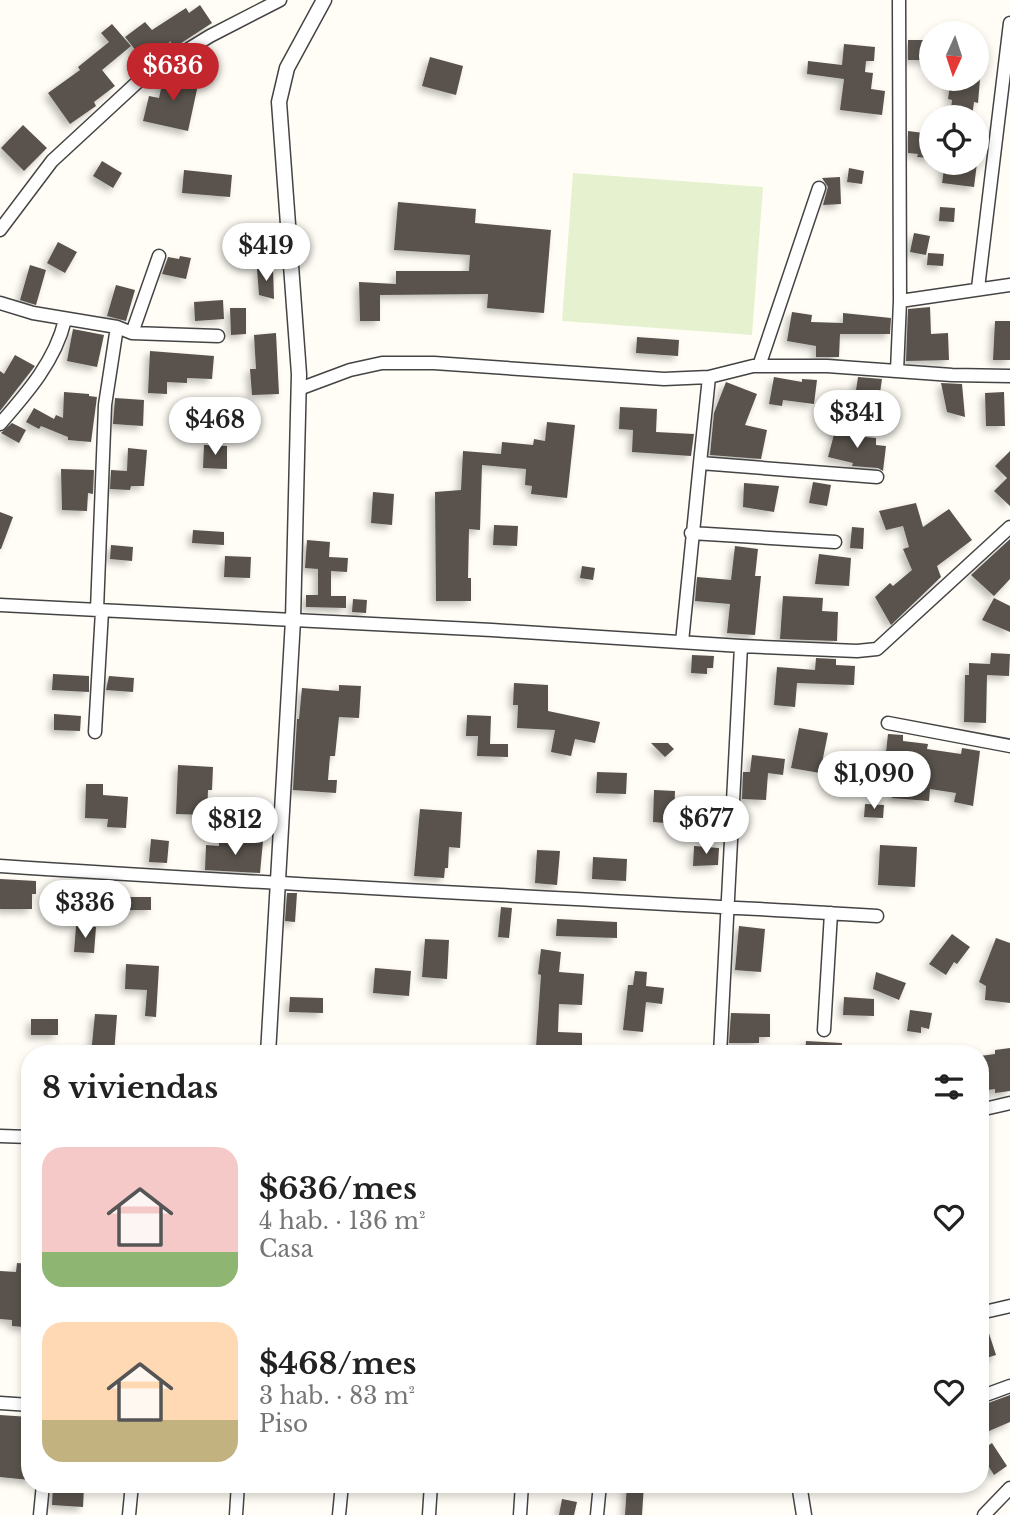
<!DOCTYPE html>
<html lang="es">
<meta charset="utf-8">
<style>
:root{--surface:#fff;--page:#f2f2f2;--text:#222;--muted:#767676;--accent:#c4262e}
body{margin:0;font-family:"Libre Baskerville",serif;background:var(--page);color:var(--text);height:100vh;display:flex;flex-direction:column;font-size:26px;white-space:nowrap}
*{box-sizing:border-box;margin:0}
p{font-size:23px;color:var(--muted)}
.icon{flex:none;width:38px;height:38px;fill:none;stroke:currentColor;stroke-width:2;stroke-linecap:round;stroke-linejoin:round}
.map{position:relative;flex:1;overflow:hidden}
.details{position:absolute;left:21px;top:1045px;width:968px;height:448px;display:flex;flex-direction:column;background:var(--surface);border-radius:28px;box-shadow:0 4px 10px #0003}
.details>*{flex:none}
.needle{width:46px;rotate:183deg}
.tools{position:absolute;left:919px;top:21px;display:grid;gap:14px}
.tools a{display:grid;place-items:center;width:70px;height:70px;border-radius:50%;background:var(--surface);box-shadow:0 4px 10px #0003;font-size:35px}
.price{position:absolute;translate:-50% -60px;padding:0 16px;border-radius:24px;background:#fff;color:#222;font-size:23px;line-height:46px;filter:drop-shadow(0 2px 4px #0008)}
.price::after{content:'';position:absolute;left:50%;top:42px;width:21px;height:16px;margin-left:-10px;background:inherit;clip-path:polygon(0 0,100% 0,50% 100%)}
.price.current{background:var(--accent);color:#fff}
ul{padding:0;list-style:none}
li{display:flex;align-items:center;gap:21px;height:175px;padding:0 21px}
li span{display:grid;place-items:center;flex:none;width:196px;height:140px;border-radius:21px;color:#555}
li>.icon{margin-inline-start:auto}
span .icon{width:84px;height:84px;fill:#fffc;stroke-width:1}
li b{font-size:30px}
h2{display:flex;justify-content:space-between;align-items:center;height:84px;padding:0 21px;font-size:30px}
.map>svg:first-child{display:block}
.pitch{fill:#e6f2cf}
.building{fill:#5a524d;filter:url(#shadow)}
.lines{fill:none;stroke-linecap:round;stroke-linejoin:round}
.minor-casing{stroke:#444;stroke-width:15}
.tertiary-casing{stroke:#444;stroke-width:17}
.minor{stroke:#fff;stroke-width:12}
.tertiary{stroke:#fff;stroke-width:14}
</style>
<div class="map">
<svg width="1010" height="1515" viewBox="0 0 1010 1515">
<defs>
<filter id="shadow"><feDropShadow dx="-4" dy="4" stdDeviation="3.5" flood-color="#0004"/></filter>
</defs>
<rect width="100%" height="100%" fill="#fffdf5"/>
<path class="pitch" d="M573,173L763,187L752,335L562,321Z"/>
<path class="building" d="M200,5L212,23L169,51L171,41L145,62L125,37L145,22L152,30L186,8L189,13Z
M112,24L131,46L102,70L115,86L94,102L96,106L70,124L48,93L80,70L78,67L109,42L101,33Z
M908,40H931V60H908Z
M844,44L875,47L874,61H866L865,72L873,73L871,89L885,91L882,115L840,110L844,79L807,74L808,61L842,65Z
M430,57L463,66L456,95L422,86Z
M167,73L199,80L188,131L143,121L149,96L159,98L164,75Z
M951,79H980L978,103L974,102L972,117H950L952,100L948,99Z
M23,125L47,148L24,171L1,148Z
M908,131L931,134L930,158L917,157L918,154L908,153Z
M102,161L122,173L113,188L93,176Z
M945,163H977L974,187L942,183Z
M849,168L864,171L862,184L847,182Z
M184,170L232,175L230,197L182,193Z
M840,177L841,204L823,205L828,187L822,178Z
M398,202L476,209L475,223L551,230L544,313L487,308L488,294L380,295V321H360L359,282L396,284V271H469L470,255L394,250Z
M940,207L955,208L954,222L939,221Z
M914,233L930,236L926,255L910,252Z
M58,242L77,252L65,273L47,263Z
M928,253L944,254L943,266L927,265Z
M180,256L191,258L186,279L162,274L168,257L179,259Z
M30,265L46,270L36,305L20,300Z
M273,268L274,299L259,295L257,269Z
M116,285L135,290L126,321L107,316Z
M223,300L224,319L195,321L194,302Z
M930,307L931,334L948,333L949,360L906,361L908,309Z
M230,308H246V334L231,335Z
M792,312L812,315L811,322L843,323V313L891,318L890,334H840L839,357H816V346L787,341Z
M995,321H1010V360H993Z
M73,329L104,335L97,367L67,361Z
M276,333L279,394L252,395L250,369H256L254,335Z
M637,337L679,340L678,356L636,353Z
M150,351L214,356L212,379L187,378V383L167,382V394L148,393Z
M15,355L35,366L0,411V371L4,374Z
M774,377L802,382V379L817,380L814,404L783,400L782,406L769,404Z
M858,377L882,379L877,413L853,410Z
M726,382L757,394L745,425L767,430L761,459L710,455L714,413Z
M941,383L962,384L965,417L947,412Z
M64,392L89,394V396L97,397L91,442L68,440V437L41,426L39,429L26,422L34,408L54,419L56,415L63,418Z
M1004,392L1005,426H986L985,393Z
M115,398L144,400L143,426L113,424Z
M620,407L657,409L656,432L694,434L691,456L632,452L633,430L619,429Z
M547,422L575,425L567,498L531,494L532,486L525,485L526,469L482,465L480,530L469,529L468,578H471V601H436L435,492L461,490L463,451L501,454L502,442L533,445L534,439L545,441Z
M12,423L26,430L19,443L1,433Z
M836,427L854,431L853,436L876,438V445L886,446L883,471L878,468L852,466L853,463L828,457Z
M204,445L227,446V469L203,468Z
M128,448L147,450L144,486H131L130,490L110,489L111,470L127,471Z
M1010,451V506L994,491L1007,478L995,466Z
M61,469L94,470L93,494L88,493L87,511L62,510Z
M813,482L831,485L827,506L809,503Z
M744,483L779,486L774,512L743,507Z
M373,492L394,494L392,525L371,523Z
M916,503L923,527L949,509L972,540L937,566L941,577L891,625L875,597L890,583L893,586L912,570L903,549L909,547L903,526L886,530L879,511Z
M0,512L13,517L1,549H0Z
M494,525L518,526L517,546L493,545Z
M852,527L864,528L863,549L850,548Z
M193,530L224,532V545L192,543Z
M1010,539V579L994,596L971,575Z
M307,540L330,542L329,557L348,558L347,572L331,571V596H346V608L306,607V595H318V569L305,568Z
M111,545L133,547L132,561L110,559Z
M735,546L758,549L755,576H761L755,635L727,633L730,604L695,601L697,577L731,580Z
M819,554L851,558L849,586L815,584Z
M225,556L251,557L250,578L224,577Z
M582,566L595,568L593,580L580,578Z
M783,596L823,598L822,611L838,612L837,641L780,639Z
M994,598L1010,606V632L982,620Z
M353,599L367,600L366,613L352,612Z
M991,653L1010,654L1009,676L987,675L986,723L964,722L965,675H969V663L990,664Z
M692,655L714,656L713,668H707V674L691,673Z
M816,658L836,659V665L855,666L854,685L797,683L795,707L774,705L777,667L815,670Z
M53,674L89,676V692L52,690Z
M109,676L134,678L133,692L106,690Z
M514,683L548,685V711L600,722L595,743L575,739L571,756L551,752L555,730L517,728L518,705H513Z
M339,685L361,686L359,718L339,717L335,756H330L328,780H337L336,793L293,790L297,719H299L302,688L339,691Z
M54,714L81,716L80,731L54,730Z
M467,715L491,716L490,744H508V757L477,756L478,736H466Z
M799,728L828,733L820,773L791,768Z
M888,734L903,735V741L928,744L927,749L961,754L962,748L980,751L973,806L954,802L956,793L930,789L929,801L892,798L895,762L885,761Z
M651,743H668L674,749L665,757Z
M752,755L785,759L783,775L768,773L766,800L742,799L743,772H750Z
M178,765L213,767L212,790H208L207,815L176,814Z
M597,772L627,773L626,794L596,793Z
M86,784H103V795L128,797L126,828L107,827L108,819L85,818Z
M654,790L675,791L674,819H667L666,823L653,822Z
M865,804L884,805L883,818L864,817Z
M420,809L462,812L460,848L449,847L448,868H445L444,878L414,876Z
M151,839L169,841L167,863L149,862Z
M240,839L263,841L260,873L205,870L206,845L219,846V842L240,843Z
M880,845L917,847L915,887L878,885Z
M694,846L719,848L718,865L693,866Z
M537,850L560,851L557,885L535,883Z
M593,857L627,859L626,881L592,879Z
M0,879L36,881V894H32V909H0Z
M287,893H297L295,922L285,921Z
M130,897H151V910H130Z
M501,907L512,908L509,938L498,937Z
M557,919L617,922V938L556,936Z
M76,926L96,927L94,953L74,952Z
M739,926L765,929L761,972L735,970Z
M952,934L970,947L957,964L954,962L946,975L929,964Z
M996,938L1010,943V1003L985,1000L986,986L979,982Z
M425,939L449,940L447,979L422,977Z
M541,949L561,952L559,972L584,974L582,1005L559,1004L558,1032L582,1033V1054H558V1048L536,1047L541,975L538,974Z
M126,964L159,966L156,1017L145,1016L147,990L125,989Z
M375,968L411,971L409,996L373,993Z
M635,971L647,972L646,986L664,988L662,1004L646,1002L643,1032L623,1030L628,985H633Z
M876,972L906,983L899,1000L873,989Z
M290,997L323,998V1013L289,1012Z
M844,997L874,999V1016L843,1015Z
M910,1010L932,1013L929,1029L921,1027V1033L907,1031Z
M731,1013L770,1014V1037H759V1043H729Z
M95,1014L117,1015L114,1054H91Z
M31,1019H58V1035H31Z
M806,1041L842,1043L841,1054H805Z
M1010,1048V1091L995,1093V1089L980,1091V1056L995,1054V1050Z
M17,1263L30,1264V1326L24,1327L12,1326V1320L0,1319V1271L16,1272Z
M985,1321L996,1355L980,1360V1322Z
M1010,1395V1422L989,1431L980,1406Z
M0,1415L30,1417V1480L0,1477Z
M992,1443L1007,1466L994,1475L980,1453V1451Z
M53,1484L84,1486L83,1507L52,1505Z
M627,1484H644L642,1515H625Z
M562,1499L577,1502L574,1515H559Z"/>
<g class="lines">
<g class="minor-casing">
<path id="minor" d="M0,230L52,161L143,77L210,36L280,0
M978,288L1010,23
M900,301L1010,285
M0,303L33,313L117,327L132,333L159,256
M132,333L218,336
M759,366L819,188
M897,371L900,301L899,0
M299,389L350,370L382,363H434L664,379L709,377L753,366H827L952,375L1010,376
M0,424C28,392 55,361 65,320
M700,463L709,377
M691,533L835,542
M0,605L492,630L741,646L857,651L877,649L1010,527
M97,610L105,405L117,327
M682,642L700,463L877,477
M888,723L1010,746
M95,732L102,611
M0,866C292,886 585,898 877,916
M824,1030L831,913
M720,1054L741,646
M980,1110L1010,1103
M0,1136L30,1137
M980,1313L1010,1306
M980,1397L1010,1386
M0,1403L30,1405
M40,1515L43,1484
M129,1515L132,1484
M236,1515L238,1484
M339,1515L342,1484
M429,1515L431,1484
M520,1515L522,1484
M597,1515L600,1484
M984,1515L1010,1488"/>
</g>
<g class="tertiary-casing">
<path id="tertiary" d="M268,1054L293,620L299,374L279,102L287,68L324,0
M799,1484L804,1515"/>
</g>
<use href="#minor" class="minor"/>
<use href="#tertiary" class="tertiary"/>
</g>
</svg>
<div class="tools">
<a><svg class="needle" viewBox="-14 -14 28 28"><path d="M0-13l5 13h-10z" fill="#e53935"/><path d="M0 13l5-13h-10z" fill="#767676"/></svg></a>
<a><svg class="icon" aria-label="locate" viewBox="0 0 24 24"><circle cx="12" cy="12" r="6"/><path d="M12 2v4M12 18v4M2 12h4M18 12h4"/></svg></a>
</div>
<b class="price current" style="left:173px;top:103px">$636</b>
<b class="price" style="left:266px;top:283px">$419</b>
<b class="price" style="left:857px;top:450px">$341</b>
<b class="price" style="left:215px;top:457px">$468</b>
<b class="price" style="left:874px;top:811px">$1,090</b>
<b class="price" style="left:706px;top:856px">$677</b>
<b class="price" style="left:235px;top:857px">$812</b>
<b class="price" style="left:85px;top:940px">$336</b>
<section class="details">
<h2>8 viviendas<svg class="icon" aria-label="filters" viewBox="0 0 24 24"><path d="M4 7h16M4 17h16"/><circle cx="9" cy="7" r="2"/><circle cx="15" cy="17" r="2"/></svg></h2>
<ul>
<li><span style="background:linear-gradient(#f6c9c9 75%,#8fb573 0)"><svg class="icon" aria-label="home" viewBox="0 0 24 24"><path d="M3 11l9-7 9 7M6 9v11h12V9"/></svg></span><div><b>$636/mes</b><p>4 hab. · 136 m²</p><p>Casa</p></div><svg class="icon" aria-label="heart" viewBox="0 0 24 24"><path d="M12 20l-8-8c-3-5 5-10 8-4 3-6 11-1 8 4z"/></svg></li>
<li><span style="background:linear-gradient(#ffd9b3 70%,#c2b280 0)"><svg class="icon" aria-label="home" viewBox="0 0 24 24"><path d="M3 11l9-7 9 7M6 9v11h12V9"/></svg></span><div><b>$468/mes</b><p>3 hab. · 83 m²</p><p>Piso</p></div><svg class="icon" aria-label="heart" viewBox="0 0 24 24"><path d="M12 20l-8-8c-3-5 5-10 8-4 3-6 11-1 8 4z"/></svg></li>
</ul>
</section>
</div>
